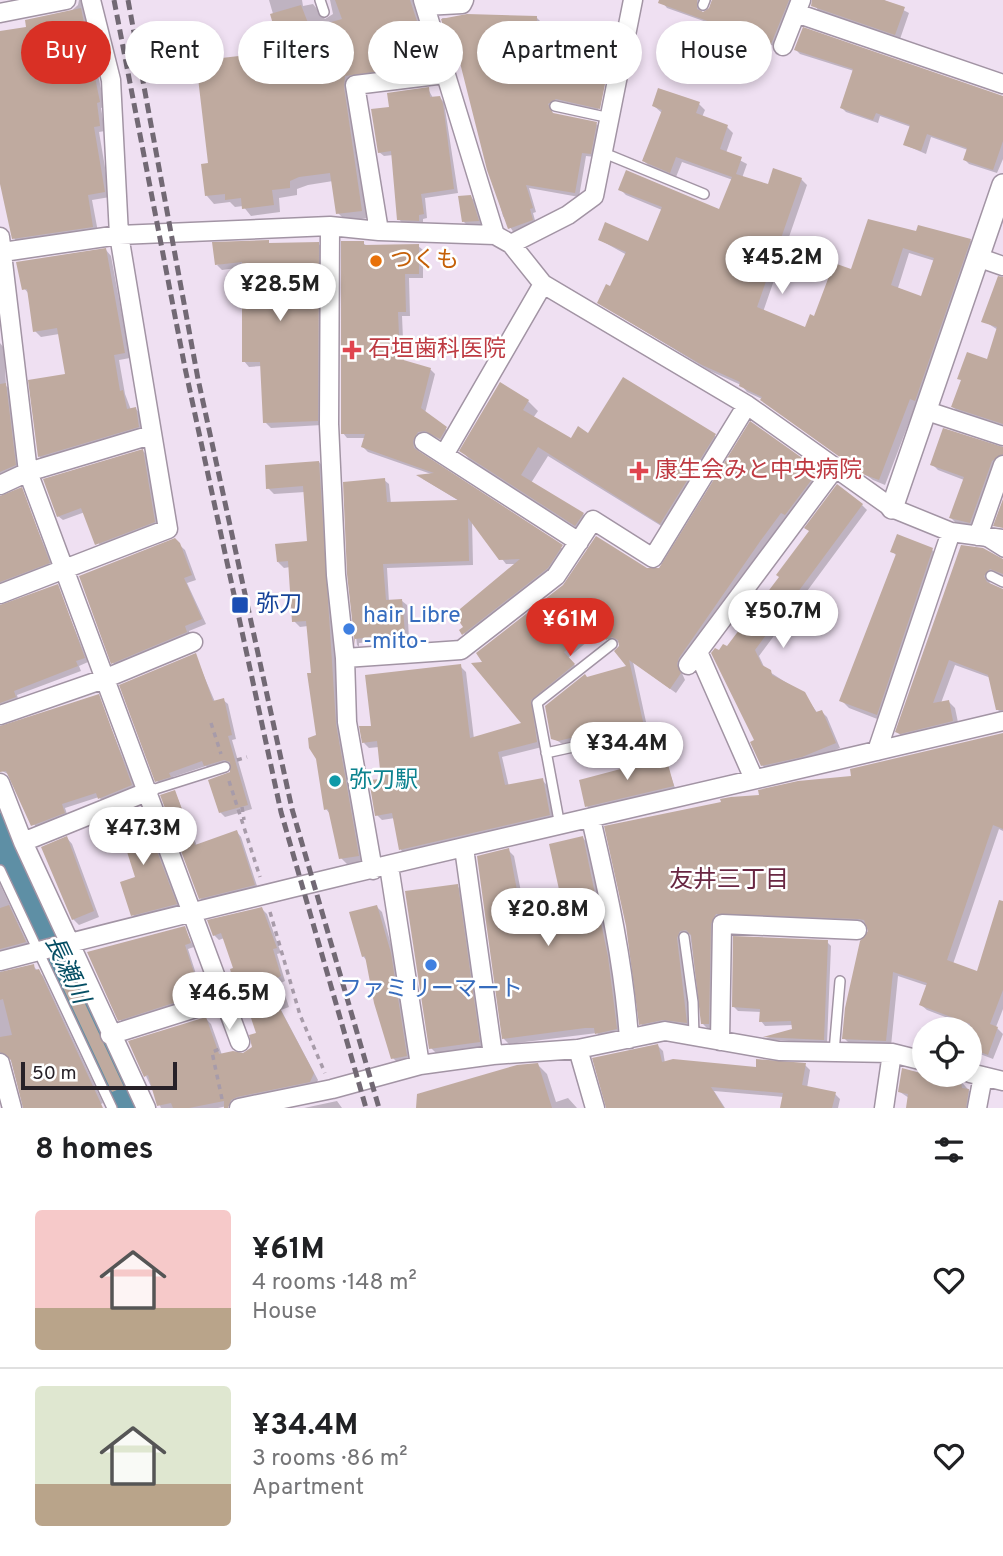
<!DOCTYPE html>
<meta charset="utf-8">
<style>
:root{--surface:#fff;--page:#f2f2f2;--text:#202124;--muted:#757577;--line:#e0e0e0;--accent:#d93025}
body{margin:0;font-family:Overpass,"Noto Sans JP",sans-serif;background:var(--page);color:var(--text);height:100vh;display:flex;flex-direction:column;font-size:26px;white-space:nowrap}
*{box-sizing:border-box;margin:0}
p{font-size:23px;color:var(--muted)}
.icon{flex:none;width:38px;height:38px;fill:none;stroke:currentColor;stroke-width:2;stroke-linecap:round;stroke-linejoin:round}
.map{position:relative;height:1108px;overflow:hidden}
.side{display:flex;flex-direction:column;background:var(--surface);flex:1}
.side>*{flex:none}
.banner{position:absolute;left:21px;top:21px;width:962px;height:63px;display:flex;gap:14px}
.fabs{position:absolute;left:912px;top:1017px;display:grid;gap:14px}
.fabs a{display:grid;place-items:center;width:70px;height:70px;border-radius:50%;background:var(--surface);box-shadow:0 4px 10px #0003;font-size:35px}
.scale{position:absolute;left:21px;bottom:18px;width:156px;box-sizing:border-box;padding-left:7px;border:4px solid #272128;border-top:0;font-size:19px;line-height:24px;white-space:nowrap;color:#272128;-webkit-text-stroke:5px #fff;paint-order:stroke}
.price{position:absolute;translate:-50% -60px;padding:0 16px;border-radius:24px;background:#fff;color:#222;font-size:23px;line-height:46px;filter:drop-shadow(0 2px 4px #0008)}
.price::after{content:'';position:absolute;left:50%;top:42px;width:21px;height:16px;margin-left:-10px;background:inherit;clip-path:polygon(0 0,100% 0,50% 100%)}
.price.current{background:var(--accent);color:#fff}
ul{padding:0;list-style:none}
li{display:flex;align-items:center;gap:21px;height:175px;padding:0 35px}
li+li{border-top:2px solid var(--line)}
li span{display:grid;place-items:center;flex:none;width:196px;height:140px;border-radius:7px;color:#555}
li>.icon{margin-inline-start:auto}
span .icon{width:84px;height:84px;fill:#fffc;stroke-width:1}
li b{font-size:30px}
h2{display:flex;justify-content:space-between;align-items:center;height:84px;padding:0 35px;font-size:30px}
.chip{padding:0 24px;border-radius:32px;background:var(--surface);box-shadow:0 4px 10px #0003;font-size:24px;line-height:63px}
.chip.current{background:var(--accent);color:#fff}
.map>svg:first-child{display:block}
.shadow{fill:#0003;fill-rule:evenodd}
.lines{fill:none;stroke-linecap:round;stroke-linejoin:round}
.river{stroke:#5e8fa5;stroke-width:37}
.building{fill:#bfaa9f;fill-rule:evenodd}
.service-casing{stroke:#a294a4;stroke-width:12}
.minor-casing{stroke:#a294a4;stroke-width:21}
.tertiary-casing{stroke:#a294a4;stroke-width:24}
.path{stroke:#a79ba9;stroke-width:3.5;stroke-dasharray:5 5;stroke-linecap:butt}
.service{stroke:#fff;stroke-width:9}
.minor{stroke:#fff;stroke-width:18}
.tertiary{stroke:#fff;stroke-width:21}
.rail{stroke:#726974;stroke-width:5;stroke-dasharray:10 5;stroke-linecap:butt}
.food-dot{fill:#e8710a;stroke:#fff;stroke-width:2.5}
.health-dot{fill:#e0444e;stroke:#fff;stroke-width:2.5}
.transit-dot{fill:#1a4fb4;stroke:#fff;stroke-width:2.5}
.shop-dot{fill:#3f7fe0;stroke:#fff;stroke-width:2.5}
.culture-dot{fill:#0f9aa8;stroke:#fff;stroke-width:2.5}
.labels{text-anchor:middle;dominant-baseline:central;stroke-width:5;stroke-linejoin:round;paint-order:stroke}
.food-label{font-size:23px;fill:#c56008;stroke:#fff;text-anchor:start}
.health-label{font-size:23px;fill:#be3a42;stroke:#fff;text-anchor:start}
.transit-label{font-size:23px;fill:#164399;stroke:#fff;text-anchor:start}
.shop-label{font-size:23px;fill:#366cbe;stroke:#fff;text-anchor:start}
.culture-label{font-size:23px;fill:#0d838f;stroke:#fff;text-anchor:start}
.neighbourhood-label{font-size:24px;fill:#692743;stroke:#fff}
.water-label{font-size:24px;font-style:italic;fill:#054e64;stroke:#fff}
</style>
<div class="map">
<svg width="1003" height="1108" viewBox="0 0 1003 1108">
<rect width="100%" height="100%" fill="#efe0f2"/>
<path class="shadow" d="M79,0H82L105,107L101,108L105,131L99,132L110,197L92,200L98,232L19,244L14,238L0,173V33L28,28L69,13L78,5Z
M269,0H302L303,6L313,4L325,19L333,14L330,0H424L437,72L353,84L369,218L346,221L338,213L333,181L308,185L297,189V195L279,198L280,212L251,216L243,206L235,207L230,202L214,204L207,196L210,165L284,52Z
M664,0H706L702,12L708,13L712,0H796L777,47L667,8L663,3Z
M812,0H884L909,13L900,39L818,10Z
M442,18H537L541,22L540,61L604,76L598,111L562,103L553,106L551,114L596,124L601,128L595,157L586,156L579,197L529,188L536,212L533,213L536,224L532,227L514,233L503,216L456,39L447,35Z
M796,50L1003,97V159L997,173L969,164L965,160L968,150L931,137L926,154L905,145L911,127L880,116L878,123L846,112L842,108L854,71L800,54Z
M608,78L610,80L604,112L601,111Z
M428,89L433,98H440L444,102L458,193L425,198L427,218L423,219V225L403,224L399,219L393,155L384,156L379,152L391,109Z
M699,104L705,110L702,117L727,127L733,133L726,153L747,164L742,178L769,186L801,179L807,185L763,312L806,330L852,272L917,233L970,240L976,246L921,406L916,404L885,485L873,480L762,399L747,392L741,385L710,371L599,303L611,289L627,255L600,240L648,243L662,210L626,195L620,189L720,211L733,180L682,162L676,177L650,167L644,161L662,113L654,106ZM909,253L935,261L922,298L898,288Z
M470,196L476,202L483,226L469,227L464,222Z
M268,242L271,245L318,243L323,249L322,425L271,428L265,422L262,366L249,367L244,361L243,267L222,270L217,265Z
M363,243L367,246H418L423,250V278H409L410,316H402L404,362L431,370L435,374L425,413L451,433L445,442L431,435L423,437L417,446L418,452L566,551L552,573L468,638L464,633L517,564H506L472,520L473,565L387,568L389,602L402,601L407,605L409,638L359,643V647L357,645L349,574L384,480L389,484L391,504L461,502L423,479L434,475L368,452L363,447L366,438H347L343,433Z
M106,250L111,256L130,358L119,360L125,394L131,410L136,409L141,415L144,432L45,462L39,456L67,376L59,334L41,337L35,331L29,294L23,287Z
M1003,278V427L959,413L953,407L988,361L998,330L984,321Z
M0,343L4,348L6,386L10,389L19,469L0,479Z
M528,401L538,411L533,418L571,440L588,435L715,436L724,445L671,532L548,456L531,483L583,514L593,524L586,534L471,461L462,451Z
M751,424L823,477L791,520L787,517L766,545L684,664L681,671L685,680L676,693L633,662L648,731L634,734L630,730L564,745L553,738L587,679L629,667L620,642L613,644L601,630L568,658L579,670L535,707L542,747L502,757L509,787L542,780L547,785L554,820L406,855L401,850L395,818L382,820L377,815L383,780L379,747L369,748L364,743L373,728L460,666L466,672L474,739L524,724L485,663L646,569H660Z
M1003,449V463L977,528L957,524L951,518L964,480L938,470L932,464Z
M143,451L147,455L159,526L101,548L85,512L63,520L58,516Z
M319,462L325,469L364,862L347,864L341,858L331,815L326,809L308,626L300,627L294,621L290,567L284,568L278,562L309,543L305,492L274,494L268,488Z
M21,490L53,567L0,587V498Z
M862,505L867,510L759,656L765,669L804,694L818,714L822,712L827,717L840,748L808,761L768,771L762,765L756,741L719,652L727,649Z
M898,536L932,550L941,558L885,722L849,708L841,700L897,556L892,551Z
M174,540L185,550L196,580L187,583L206,624L189,631L191,637L118,668L113,663Z
M962,547L1003,561V576L998,574L989,583L1003,591V715L998,710L991,678L955,665L941,703L948,701L955,708L959,727L904,738L897,732Z
M57,586L88,662L79,666L81,671L17,695L19,702L0,709V606Z
M195,655L215,702L223,700L228,704L236,739L232,740L252,809L225,817L220,812L234,764L210,770L206,766L173,777L174,781L161,785L157,781Z
M98,696L136,790L104,803L99,797L65,808L68,817L37,830L10,775L2,771L0,727Z
M1003,740V831L999,829L953,964L978,973L1003,902V1009L996,1027L1003,1034L993,1059L980,1054L970,1043L974,1028L927,1010L921,1005L928,986L898,976L891,1046L850,1044L844,1038L870,932L868,925L723,919L714,1029H708L702,1023L690,934L682,944L691,1028L646,1029L641,1024L627,926L760,796L853,778Z
M665,759L675,788L589,809L587,806Z
M175,792L197,846L237,832L241,837L258,889L205,902L200,898Z
M140,809L145,814L181,910L138,920L133,915Z
M67,838L72,844L99,917L79,925L73,919Z
M583,838L588,843L613,964L621,1035L602,1038L597,1033L509,1044L504,1039L508,850L514,856L523,902L562,895Z
M0,884L30,948L0,956Z
M457,886L465,894L487,1050L439,1056L431,1048Z
M377,907L382,912L395,959L411,1060L398,1063L393,1058L367,961L363,956Z
M262,909L267,914L281,953L277,954L285,981L281,983L289,1007L281,1010L318,1080L315,1086L218,1108H161L146,1076L206,1019L211,1024L222,1055H244L254,1047L258,1034L245,993L237,989L235,970L224,938L219,940L214,935Z
M184,928L194,947L188,949L204,999L124,1024L120,1019Z
M827,942L831,946L827,1043L769,1040L766,1038L794,1031L793,1025L765,1026L761,1021L762,1012L738,1011L734,1007Z
M33,966L43,976L103,1103L93,1108H24L10,1057L0,1059V973Z
M72,978L80,986L131,1095L122,1099L114,1091Z
M658,1046L663,1051L665,1063L757,1069L805,1065L810,1070L807,1088L835,1094L840,1099L838,1108H782L784,1097L714,1091L725,1108H607Z
M538,1065L547,1074L556,1102L568,1098L577,1108H418Z
M904,1070L959,1079L973,1095L972,1108H908L909,1098L900,1092Z
M337,1101L342,1108H304Z"/>
<g class="lines">
<path class="river" d="M0,831L132,1108"/>
</g>
<path class="building" d="M335,0H410L431,64L345,76L344,87L362,211L336,214L330,173L299,177L290,181V188L272,190L274,205L242,209L241,198L225,200V194L205,196L201,164L208,163L196,61L281,51L270,14L301,5L310,28L342,19Z
M659,0H697V9L703,12L709,8L712,0H789L771,44L658,3Z
M812,0H884L905,7L895,35L811,6Z
M81,8L100,102L97,103L100,126L94,127L105,192L88,195L93,227L12,239L0,184V31L26,27L25,20Z
M467,14L537,16L536,59L607,74L600,109L556,99L548,104L553,113L597,122L591,154L582,153L575,193L526,185L533,208L530,209L533,220L508,229L487,170L453,35L446,36L441,19Z
M803,27L1003,96V141L993,170L963,160L967,148L927,134L921,151L903,145L910,125L876,113L873,120L840,108L853,69L794,50Z
M429,87L430,97L440,96L443,104L454,189L421,194L424,214L419,215V221L397,220L391,151L378,153L371,109L389,107L387,93Z
M658,88L700,102L696,113L728,125L720,149L742,157L736,174L768,184L773,168L802,178L757,307L805,327L810,314L814,316L834,263L851,269L868,219L916,231L918,225L971,239L915,401L910,399L879,480L865,475L760,400L762,397L739,386L740,382L702,365L597,303L606,284L610,286L626,252L598,240L605,222L648,241L662,207L618,190L626,170L719,209L732,177L676,157L670,173L642,161L662,110L652,106ZM903,248L934,258L921,296L891,285Z
M471,195L479,221L462,222L458,196Z
M269,240V243L319,242L318,421L263,423L260,362H242V262L215,265L212,242Z
M341,241H364V245L419,244V274H405L406,312H398L400,359L431,368L421,408L447,427L440,439L425,431L418,432L413,441L414,448L563,545L548,568L462,635L459,630L463,627L454,614L520,559L499,560L468,518L469,561L383,564L386,600L402,599L405,633L355,639V646L347,574L343,482L385,478L387,502L458,500L416,475L434,473L361,447L365,434H341Z
M106,248L125,353L114,355L120,391L123,390L127,409L136,407L139,427L38,457L28,380L65,374L57,328L33,332L27,289L22,290L16,262Z
M998,276L1003,277V424L951,407L961,380L957,379L967,352L987,359L997,327L981,322Z
M623,377L716,434L660,524L538,447L521,475L584,513L575,526L459,451L500,382L529,400L523,410L571,438L578,426L588,433Z
M6,383L16,465L0,472V384Z
M750,421L819,470L785,515L781,513L761,540L679,658L677,664L681,673L670,689L629,660L644,726L627,730L626,725L558,741L551,739L545,706L585,674L587,677L626,666L614,651L619,646L618,640L612,637L606,640L595,626L564,652L575,664L531,700L537,742L498,752L505,785L543,778L550,815L399,850L392,813L375,816L369,780L381,779L377,741L362,743L359,726H371L365,675L461,664L470,738L521,723L471,663L482,662L476,653L563,585L596,536L647,568H659Z
M943,428L1003,447V454L992,461L970,523L949,518L964,477L930,465Z
M143,449L155,522L95,545L81,508L57,517L43,479Z
M319,461L336,724L359,856L339,859L328,809L324,810L316,759L309,748L308,738L316,735L307,673H311L306,621L292,622L288,561L277,562L275,544L307,541L303,486L266,489L265,465Z
M837,484L863,504L755,650L762,665L771,670L772,675L805,692L816,712L822,710L836,743L802,757L761,766L750,742L754,740L711,653L715,648L719,650L723,644L727,646L779,577L776,575L809,531L804,528Z
M22,487L50,563L0,582V496Z
M1003,499V528L993,526Z
M897,534L933,548L877,715L839,701L896,554L890,552Z
M175,538L180,543L192,575L184,578L202,619L185,626L187,632L111,664L79,576Z
M961,545L983,548L1003,559V574L990,569L984,576L987,582L1003,589V710H996L988,675L949,660L933,703L949,700L953,721L900,734L895,732Z
M58,584L85,658L76,661L78,666L14,691L16,697L0,703V605Z
M196,653L213,701L224,698L232,735L228,736L248,805L219,813L208,780L230,772V762L224,760L204,766L202,761L169,773L171,777L155,782L119,685Z
M99,694L132,785L98,799L96,793L62,804L65,813L31,826L6,771L0,772V726Z
M1003,733V829L993,825L947,960L977,971L999,900L1003,901V990L990,1024L998,1027L988,1055L970,1048V1024L919,1005L927,983L893,972L886,1041L842,1039L845,1008L860,941L868,931L864,920L858,919L716,914L711,924L709,1024H701L691,935L686,930L680,931L677,938L687,1023L663,1020L639,1025L626,926L604,826L721,802L720,799L731,797L759,795L758,790L798,781L851,776L850,769Z
M666,757L674,786L585,807L579,780Z
M175,790L195,845L237,830L255,885L199,899L160,795Z
M140,807L177,904L131,916L120,882L135,877L116,817Z
M67,836L94,911L72,920L41,847Z
M583,836L608,957L617,1029L595,1034L594,1028H585L502,1039L477,856L509,848L519,901L560,894L549,844Z
M458,884L480,1042L429,1049L405,891Z
M9,905L26,942L0,949V908Z
M377,905L391,953L407,1056L391,1059L374,1003L365,956L362,957L349,912Z
M262,907L277,948L273,949L281,976L277,978L285,1002L278,1005L314,1073L310,1082L237,1097L231,1100L228,1108H224V1101L189,1108H173L171,1103L157,1106L148,1075L144,1077L128,1041L206,1017L219,1054L233,1051L243,1053L252,1047L249,1035L256,1033L241,988L236,990L230,969L233,968L221,933L213,936L207,920Z
M185,926L191,943L185,945L201,994L118,1021L87,952Z
M733,936L828,940L824,1040L763,1037L792,1029L791,1021L759,1022L760,1009L732,1007Z
M34,964L35,970L39,969L103,1108H23L11,1060L0,1052V1037L12,1035L3,999L0,1000V972Z
M72,976L124,1087L112,1092L60,981Z
M658,1044L662,1062L673,1059L756,1067V1059L806,1063L802,1085L836,1092L832,1108H780L783,1093L711,1087L724,1108H606L592,1058Z
M538,1063L552,1108H416L417,1094L517,1065Z
M902,1068L924,1074L960,1077L962,1088L969,1089L966,1108H906L908,1094L898,1092Z"/>
<g class="lines">
<g class="service-casing">
<path id="service" d="M320,0L324,12
M703,5L705,0
M555,106L610,118
M604,153L704,194
M984,540L1003,552
M991,576L1003,582
M546,753L605,740
M149,791L225,767
M560,826L537,703L612,644
M0,870L112,1108
M684,937L693,1002L694,1036
M834,1052L840,981"/>
</g>
<g class="minor-casing">
<path id="minor" d="M423,0L495,235
M425,6L462,4L464,0
M0,13L66,0
M796,13L1003,84
M783,46L801,0
M330,226L329,424L336,575L345,658L347,722L373,870
M379,231L355,85L445,74
M0,237L28,472L240,1042
M511,244L568,215L594,196L633,0
M3,252L119,235L330,226L379,231L495,235L511,244L543,284L747,405L892,508L951,532L1003,539
M980,258L1003,266
M927,411L1003,436
M424,442L579,542
M444,455L543,284
M0,485L28,472L151,435
M978,536L1003,465
M0,594L168,529L119,235L111,80L91,0
M698,652L754,779
M345,658L461,650L556,576L593,520L653,558L747,405
M688,665L835,468
M0,715L104,679L193,642
M877,751L951,532
M0,783L23,842L146,1108
M591,819C608,892 624,964 629,1039
M23,842L149,791
M464,848L493,1055
M389,866L420,1065
M0,961C333,874 669,801 1003,721
M110,1035L224,999
M720,1041L722,924L857,930
M578,1049L595,1108
M0,1063L12,1108
M970,1073L1003,1081
M239,1108L332,1089L420,1065L493,1055L578,1049L665,1031L779,1051L892,1053L924,1061
M884,1108L892,1053
M977,1108L983,1076"/>
</g>
<g class="tertiary-casing">
<path id="tertiary" d="M892,508L1003,185"/>
</g>
<path class="path" d="M211,723L221,754
M237,760L247,757
M229,781L260,877
M242,807L244,820
M270,912L300,1015L325,1073
M222,1099L212,1052L222,1048"/>
<use href="#service" class="service"/>
<use href="#minor" class="minor"/>
<use href="#tertiary" class="tertiary"/>
<path class="rail" d="M114,0L185,368L281,812L366,1108
M128,0L198,379L292,809L379,1108"/>
</g>
<circle class="food-dot" cx="376" cy="261" r="7"/>
<g class="health-dot">
<path d="M348.5 339.5h7v7h7v7h-7v7h-7v-7h-7v-7h7z"/>
<path d="M635.5 460.5h7v7h7v7h-7v7h-7v-7h-7v-7h7z"/>
</g>
<rect class="transit-dot" x="231" y="596" width="18" height="18" rx="3.5"/>
<g class="shop-dot">
<circle cx="349" cy="629" r="7"/>
<circle cx="431" cy="965" r="7"/>
</g>
<circle class="culture-dot" cx="335" cy="781" r="7"/>
<g class="labels">
<g class="food-label">
<text x="390" y="261">つくも</text>
</g>
<g class="health-label">
<text x="368" y="350">石垣歯科医院</text>
<text x="655" y="471">康生会みと中央病院</text>
</g>
<g class="transit-label">
<text x="256" y="605">弥刀</text>
</g>
<g class="shop-label">
<text x="363" y="616">hair Libre<tspan x="363" dy="26">-mito-</tspan></text>
<text x="431" y="990" text-anchor="middle">ファミリーマート</text>
</g>
<g class="culture-label">
<text x="349" y="781">弥刀駅</text>
</g>
<g class="neighbourhood-label">
<text x="729" y="881">友井三丁目</text>
</g>
<g class="water-label">
<text transform="translate(66 970) rotate(65)">長瀬川</text>
</g>
</g>
</svg>
<div class="fabs">
<a><svg class="icon" aria-label="locate" viewBox="0 0 24 24"><circle cx="12" cy="12" r="6"/><path d="M12 2v4M12 18v4M2 12h4M18 12h4"/></svg></a>
</div>
<div class="scale">50 m</div>
<b class="price" style="left:782px;top:296px">¥45.2M</b>
<b class="price" style="left:280px;top:323px">¥28.5M</b>
<b class="price" style="left:783px;top:650px">¥50.7M</b>
<b class="price current" style="left:570px;top:658px">¥61M</b>
<b class="price" style="left:627px;top:782px">¥34.4M</b>
<b class="price" style="left:143px;top:867px">¥47.3M</b>
<b class="price" style="left:548px;top:948px">¥20.8M</b>
<b class="price" style="left:229px;top:1032px">¥46.5M</b>
<div class="banner">
<a class="chip current">Buy</a>
<a class="chip">Rent</a>
<a class="chip">Filters</a>
<a class="chip">New</a>
<a class="chip">Apartment</a>
<a class="chip">House</a>
</div>
</div>
<section class="side">
<h2>8 homes<svg class="icon" aria-label="filters" viewBox="0 0 24 24"><path d="M4 7h16M4 17h16"/><circle cx="9" cy="7" r="2"/><circle cx="15" cy="17" r="2"/></svg></h2>
<ul>
<li><span style="background:linear-gradient(#f6c9c9 70%,#b9a48a 0)"><svg class="icon" aria-label="home" viewBox="0 0 24 24"><path d="M3 11l9-7 9 7M6 9v11h12V9"/></svg></span><div><b>¥61M</b><p>4 rooms · 148 m²</p><p>House</p></div><svg class="icon" aria-label="heart" viewBox="0 0 24 24"><path d="M12 20l-8-8c-3-5 5-10 8-4 3-6 11-1 8 4z"/></svg></li>
<li><span style="background:linear-gradient(#dfe7d0 70%,#b9a48a 0)"><svg class="icon" aria-label="home" viewBox="0 0 24 24"><path d="M3 11l9-7 9 7M6 9v11h12V9"/></svg></span><div><b>¥34.4M</b><p>3 rooms · 86 m²</p><p>Apartment</p></div><svg class="icon" aria-label="heart" viewBox="0 0 24 24"><path d="M12 20l-8-8c-3-5 5-10 8-4 3-6 11-1 8 4z"/></svg></li>
</ul>
</section>
